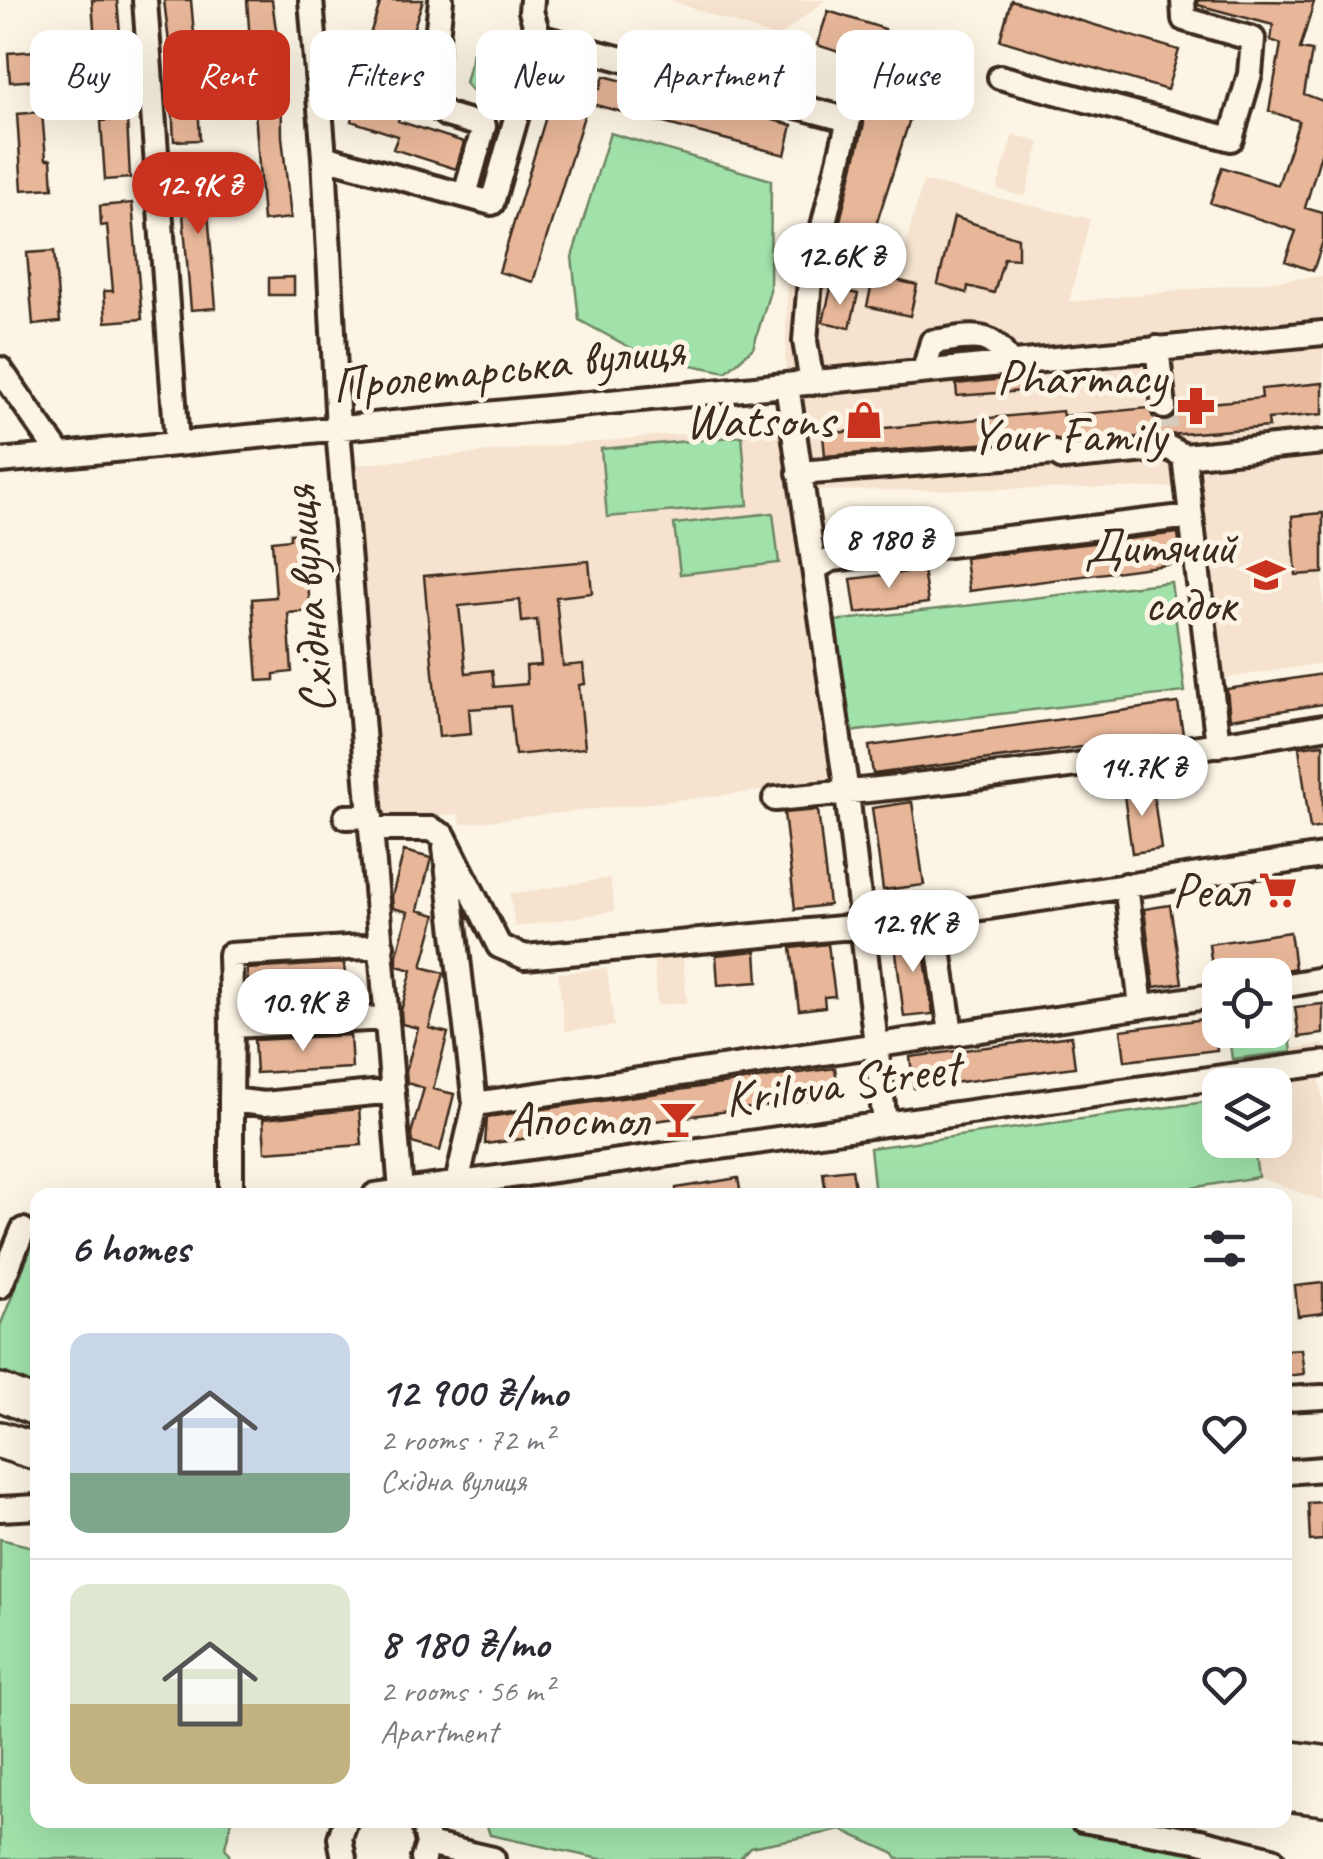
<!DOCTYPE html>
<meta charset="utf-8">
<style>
:root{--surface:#fff;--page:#f2f2f3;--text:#2b2b33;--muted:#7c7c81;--line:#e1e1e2;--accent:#c8321e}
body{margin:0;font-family:Caveat,sans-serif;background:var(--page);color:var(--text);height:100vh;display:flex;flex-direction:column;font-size:38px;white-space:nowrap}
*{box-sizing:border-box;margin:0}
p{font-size:32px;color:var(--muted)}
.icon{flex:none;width:55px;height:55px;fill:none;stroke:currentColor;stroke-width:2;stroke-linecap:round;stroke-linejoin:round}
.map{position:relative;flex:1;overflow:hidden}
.panel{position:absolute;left:30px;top:1188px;width:1262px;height:640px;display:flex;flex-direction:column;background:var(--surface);border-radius:20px;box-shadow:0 10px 40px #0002}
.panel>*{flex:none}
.guide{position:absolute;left:30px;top:30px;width:1265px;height:90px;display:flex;gap:20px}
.controls{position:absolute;left:1202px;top:958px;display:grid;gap:20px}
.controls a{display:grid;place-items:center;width:90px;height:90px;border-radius:20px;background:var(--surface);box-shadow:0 10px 40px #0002;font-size:50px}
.price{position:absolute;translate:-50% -85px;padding:0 22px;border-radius:35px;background:#fff;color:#222;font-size:32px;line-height:65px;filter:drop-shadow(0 2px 5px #0008)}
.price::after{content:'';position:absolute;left:50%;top:60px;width:30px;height:22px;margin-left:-15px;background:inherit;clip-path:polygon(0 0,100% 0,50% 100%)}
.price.on{background:var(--accent);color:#fff}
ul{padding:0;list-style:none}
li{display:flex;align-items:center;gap:30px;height:250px;padding:0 40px}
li+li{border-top:2px solid var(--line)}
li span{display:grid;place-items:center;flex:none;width:280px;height:200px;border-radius:20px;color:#555}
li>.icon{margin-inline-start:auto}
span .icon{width:120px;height:120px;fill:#fffc;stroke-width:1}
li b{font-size:42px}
h2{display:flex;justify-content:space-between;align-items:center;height:120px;padding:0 40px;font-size:42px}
.chip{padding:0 35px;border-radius:20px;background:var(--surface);box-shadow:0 10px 40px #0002;font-size:35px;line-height:90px}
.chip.on{background:var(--accent);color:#fff}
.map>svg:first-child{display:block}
.built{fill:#f6e2ce}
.green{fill:#a1e2ab;stroke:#6e8664;stroke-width:2.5}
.building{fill:#e8b799;stroke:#3b2a1e;stroke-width:2.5;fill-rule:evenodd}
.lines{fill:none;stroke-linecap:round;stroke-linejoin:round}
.minor-tunnel{stroke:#d5ccbd;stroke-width:22;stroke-dasharray:22 11;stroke-linecap:butt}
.minor-casing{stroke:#3b2a1e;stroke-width:30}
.highway-casing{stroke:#3b2a1e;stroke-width:42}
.minor{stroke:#fcf5e5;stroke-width:22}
.highway{stroke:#fcf5e5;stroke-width:35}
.labels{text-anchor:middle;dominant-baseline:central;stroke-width:10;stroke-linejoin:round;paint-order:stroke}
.street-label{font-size:50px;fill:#3b2a1e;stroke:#fcf5e5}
.poi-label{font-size:50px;fill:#3b2a1e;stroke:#fcf5e5;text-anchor:end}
</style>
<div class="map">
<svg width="1323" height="1859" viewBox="0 0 1323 1859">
<rect width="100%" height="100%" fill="#fcf5e5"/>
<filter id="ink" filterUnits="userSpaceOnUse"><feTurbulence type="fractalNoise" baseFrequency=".01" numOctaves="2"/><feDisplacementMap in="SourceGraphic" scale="20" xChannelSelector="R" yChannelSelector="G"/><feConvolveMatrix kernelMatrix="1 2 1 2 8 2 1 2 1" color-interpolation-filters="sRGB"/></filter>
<g filter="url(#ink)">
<path class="built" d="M669,0H826L777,38Z
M1013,134L1040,142L1025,197L997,189Z
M923,181L1090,219L1069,302L1323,276V663L1221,679L1197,487L794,491L832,783L461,824L458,814L380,817L353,465L784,424L788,245L899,270Z
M610,878L615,911L515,927L510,894Z
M682,949L687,1003L657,1005L653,951Z
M607,968L614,1026L565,1031L558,973Z
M1323,1044V1075L1319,1076L1323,1099V1201L1258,1177L1253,1140H1275V1085H1246L1243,1055Z"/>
<path class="green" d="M478,44H491L497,56L490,88L485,92L472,91L465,83L473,52Z
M610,133L771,180L770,291L753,348L726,372L646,356L579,320L572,257Z
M742,436L748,505L607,517L601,449Z
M773,513L779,563L680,574L674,524Z
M1171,582L1185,692L848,732L834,621Z
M1286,1003L1292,1052L1232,1059L1228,1030H1275V1005Z
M1220,1100V1140H1253L1258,1177L1148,1195H875L870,1148Z
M37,1246V1390L0,1375V1326L31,1249Z
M0,1539L37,1548L38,1820H232L225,1847L231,1859H0Z
M485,1820H1044L1251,1859H897L893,1853L842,1830L750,1847L739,1859H600L490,1835Z"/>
<path class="building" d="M92,0H117L123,67L97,71Z
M164,0H191L196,57L171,60Z
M247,0H272L281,67L282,137L291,218L263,221Z
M381,0H423L403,60L416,65L398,121L464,142L456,169L393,149L398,136L351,121L374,52L365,50Z
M1011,0L1179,50L1167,90L1000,40Z
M1198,0L1314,2L1300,49L1312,51L1304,94L1323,101V147L1305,208L1323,213V241L1313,271L1285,261L1296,231L1210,203L1222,167L1278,185L1299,121L1269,111L1281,44L1271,40L1273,25L1198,5Z
M828,11L885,29L881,40L930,56L869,247L836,237L864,124L863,115L879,65L817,45Z
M36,51L38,80L10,82L8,53Z
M604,76L792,125L785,155L588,103L533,282L499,272L558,77L600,89Z
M197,81L200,140L174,141L171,84Z
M42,112L46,159H51L53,188L22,190L17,114Z
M127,119L130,178L105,180L101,121Z
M204,164L216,308L191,310L179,166Z
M132,203L142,319L106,322L104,291H113L107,225L101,226L100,206Z
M954,217L1018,238V259L1004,258L994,293L968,286L967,293L938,284Z
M54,251L60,322L33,325L27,253Z
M874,275L917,285L910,316L867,306Z
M294,277V295H269V278Z
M831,288L858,294L850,328L823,322Z
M1022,377L1023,391L957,396L956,384Z
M1323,383V414L1268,419L1269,427L1067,443L1054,438L825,456L823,434L1062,411L1063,416L1149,408L1153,417L1165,422L1174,418L1179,406L1262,398L1261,389Z
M1323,513V573L1296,575L1292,516Z
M305,533L310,611L288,613L292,672L274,674V680L258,681L252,599L276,597L272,541L290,539V534Z
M1178,533L1182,563L969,591L965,558Z
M589,561L592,593L556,597L563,666L583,664L585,684L579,685L585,748L515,755L510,706L469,709L471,734L439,737L424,576ZM520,600L522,622L537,620L541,665L526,666L527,684L494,687L492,670L466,673L459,606Z
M923,570L928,603L856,613L851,579Z
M1323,674V704L1230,719L1227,689Z
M1178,703L1183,734L873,774L869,746Z
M1323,744V827L1310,829L1299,747Z
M1152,784L1161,849L1132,853L1123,788Z
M912,802L924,885L883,890L872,808Z
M818,810L829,905L795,909L784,813Z
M404,851L431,858L418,910L436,915L422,967L444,973L429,1028L448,1033L433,1089L454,1094L440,1151L412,1143L411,1134L424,1088L407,1083L406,1071L418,1028L402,1024L401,1011L412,970L397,966V955L408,912L393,908L392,896Z
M1170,905L1182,983L1154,987L1144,909Z
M921,932L933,1014L904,1017L894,936Z
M1290,932L1295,968L1260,975H1213L1209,944Z
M828,944L835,996L824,997L825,1007L799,1010L791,948Z
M756,951L758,982L718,985L716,955Z
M344,963L346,990L249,996L247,969Z
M1323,1004V1034L1299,1037L1295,1007Z
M1213,1018L1217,1050L1125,1061L1121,1030Z
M350,1035L352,1068L256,1073L254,1040Z
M1071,1036L1075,1067L914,1088L910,1057Z
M835,1068L839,1096L485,1144L487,1117Z
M359,1109L362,1145L265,1152L263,1119Z
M852,1169L856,1195H826L823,1172Z
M738,1178L741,1195H676V1188Z
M1323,1283V1313L1298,1316L1295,1286Z
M1301,1349L1304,1374L1285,1376V1350Z
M1323,1502V1540L1310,1541L1308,1503Z"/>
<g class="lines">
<path class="minor-tunnel" d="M1164,407L1168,437"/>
<g class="minor-casing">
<path id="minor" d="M145,0L177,444
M311,0L324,157L338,429L401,1191
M441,0L430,102L447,115L484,126L465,195
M539,37L849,120L810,280L805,341L812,383
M1000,77L1231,139L1250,74L1253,39L1184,19L1183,0
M324,157L492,203L539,37L531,11L532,0
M1157,348L1164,407
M0,369L60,455
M924,371L932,342C967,338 991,327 1009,363
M787,385L847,793L885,1123
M1184,456L1218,745
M0,461L1323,333
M799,473L1055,453L1063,458L1169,448L1184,456L1323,442
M814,569L832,559L1191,516
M775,799C958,783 1142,758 1323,727
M346,817L371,816
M372,829H431L444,836L499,946L525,957L863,926L1323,856
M445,847L475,1104L1220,995
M1126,885L1141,1006
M934,915L951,1033
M1275,987L1323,979
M387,1018L232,1026L231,1100L264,1104L393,1091
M232,1026L230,955L382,946
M231,1100V1195
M457,1183L475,1104
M375,1195L1323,1063
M0,1286L23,1230
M1285,1399L1323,1397
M1285,1472L1323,1469
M0,1509L38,1507
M423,1820L428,1844L423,1859
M1082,1820L1201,1841L1272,1859
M428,1844L493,1859
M344,1859L340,1838L346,1820"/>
</g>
<g class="highway-casing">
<path id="highway" d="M0,1392L38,1408
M0,1440L38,1452
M1285,1759L1323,1764
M1285,1792L1323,1797"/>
</g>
<use href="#minor" class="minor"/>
<use href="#highway" class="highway"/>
</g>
</g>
<defs>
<g id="pharmacy-bare" transform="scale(3)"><path d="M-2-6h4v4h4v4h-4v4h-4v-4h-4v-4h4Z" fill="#c8321e" stroke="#fcf5e5" stroke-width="2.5" paint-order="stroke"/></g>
<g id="shop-bare" transform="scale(3)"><path d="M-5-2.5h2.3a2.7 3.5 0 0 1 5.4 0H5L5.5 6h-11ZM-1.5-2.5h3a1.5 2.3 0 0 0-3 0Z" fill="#c8321e" stroke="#fcf5e5" stroke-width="2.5" paint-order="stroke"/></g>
<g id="school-bare" transform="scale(3)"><path d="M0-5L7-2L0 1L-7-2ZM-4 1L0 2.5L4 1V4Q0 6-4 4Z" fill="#c8321e" stroke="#fcf5e5" stroke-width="2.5" paint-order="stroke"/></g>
<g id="supermarket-bare" transform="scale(3)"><path d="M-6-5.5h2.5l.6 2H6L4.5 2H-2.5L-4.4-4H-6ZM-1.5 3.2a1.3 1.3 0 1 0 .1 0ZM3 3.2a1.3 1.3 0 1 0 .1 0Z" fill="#c8321e" stroke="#fcf5e5" stroke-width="2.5" paint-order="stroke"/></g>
<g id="bar-bare" transform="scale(3)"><path d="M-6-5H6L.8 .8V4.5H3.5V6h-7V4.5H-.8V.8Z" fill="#c8321e" stroke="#fcf5e5" stroke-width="2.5" paint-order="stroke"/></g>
</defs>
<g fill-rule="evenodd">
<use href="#pharmacy-bare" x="1196" y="406"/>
<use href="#shop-bare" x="864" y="420"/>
<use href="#school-bare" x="1266" y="575"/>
<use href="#supermarket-bare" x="1278" y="890"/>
<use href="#bar-bare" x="678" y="1119"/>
</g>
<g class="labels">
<g class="street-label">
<text transform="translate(508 367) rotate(-6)">Пролетарська вулиця</text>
<text transform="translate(308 600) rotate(-95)">Східна вулиця</text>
<text transform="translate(842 1083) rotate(-8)">Krilova Street</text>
</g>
<g class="poi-label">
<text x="1166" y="377">Pharmacy<tspan x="1166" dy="58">Your Family</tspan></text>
<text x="834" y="420">Watsons</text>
<text x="1236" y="546">Дитячий<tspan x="1236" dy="58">садок</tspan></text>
<text x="1248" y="890">Реал</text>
<text x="648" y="1119">Апостол</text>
</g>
</g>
</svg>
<div class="controls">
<a><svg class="icon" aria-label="locate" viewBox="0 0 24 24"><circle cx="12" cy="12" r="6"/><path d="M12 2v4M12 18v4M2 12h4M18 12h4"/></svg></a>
<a><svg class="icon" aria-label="layers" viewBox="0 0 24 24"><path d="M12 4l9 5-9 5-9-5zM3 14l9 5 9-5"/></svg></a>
</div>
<b class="price on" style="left:198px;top:237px">12.9K ₴</b>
<b class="price" style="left:840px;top:308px">12.6K ₴</b>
<b class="price" style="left:889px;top:591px">8 180 ₴</b>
<b class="price" style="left:1142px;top:819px">14.7K ₴</b>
<b class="price" style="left:913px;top:975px">12.9K ₴</b>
<b class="price" style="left:303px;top:1054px">10.9K ₴</b>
<div class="guide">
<a class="chip">Buy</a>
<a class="chip on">Rent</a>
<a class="chip">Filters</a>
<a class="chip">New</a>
<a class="chip">Apartment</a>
<a class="chip">House</a>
</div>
<section class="panel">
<h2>6 homes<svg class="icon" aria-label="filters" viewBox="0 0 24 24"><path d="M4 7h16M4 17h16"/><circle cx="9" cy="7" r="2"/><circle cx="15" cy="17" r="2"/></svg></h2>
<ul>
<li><span style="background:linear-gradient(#c9d6e8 70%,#7fa58c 0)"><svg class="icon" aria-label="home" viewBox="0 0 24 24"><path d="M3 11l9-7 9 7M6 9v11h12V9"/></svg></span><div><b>12 900 ₴/mo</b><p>2 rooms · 72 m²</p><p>Східна вулиця</p></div><svg class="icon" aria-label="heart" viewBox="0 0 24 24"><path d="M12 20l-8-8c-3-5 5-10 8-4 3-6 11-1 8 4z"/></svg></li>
<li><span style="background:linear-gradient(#dfe7d0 60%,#c2b280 0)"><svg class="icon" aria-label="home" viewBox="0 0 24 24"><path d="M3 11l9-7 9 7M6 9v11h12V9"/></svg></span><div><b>8 180 ₴/mo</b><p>2 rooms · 56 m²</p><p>Apartment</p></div><svg class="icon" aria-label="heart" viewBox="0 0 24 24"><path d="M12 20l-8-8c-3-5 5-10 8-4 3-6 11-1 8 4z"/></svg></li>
</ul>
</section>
</div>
